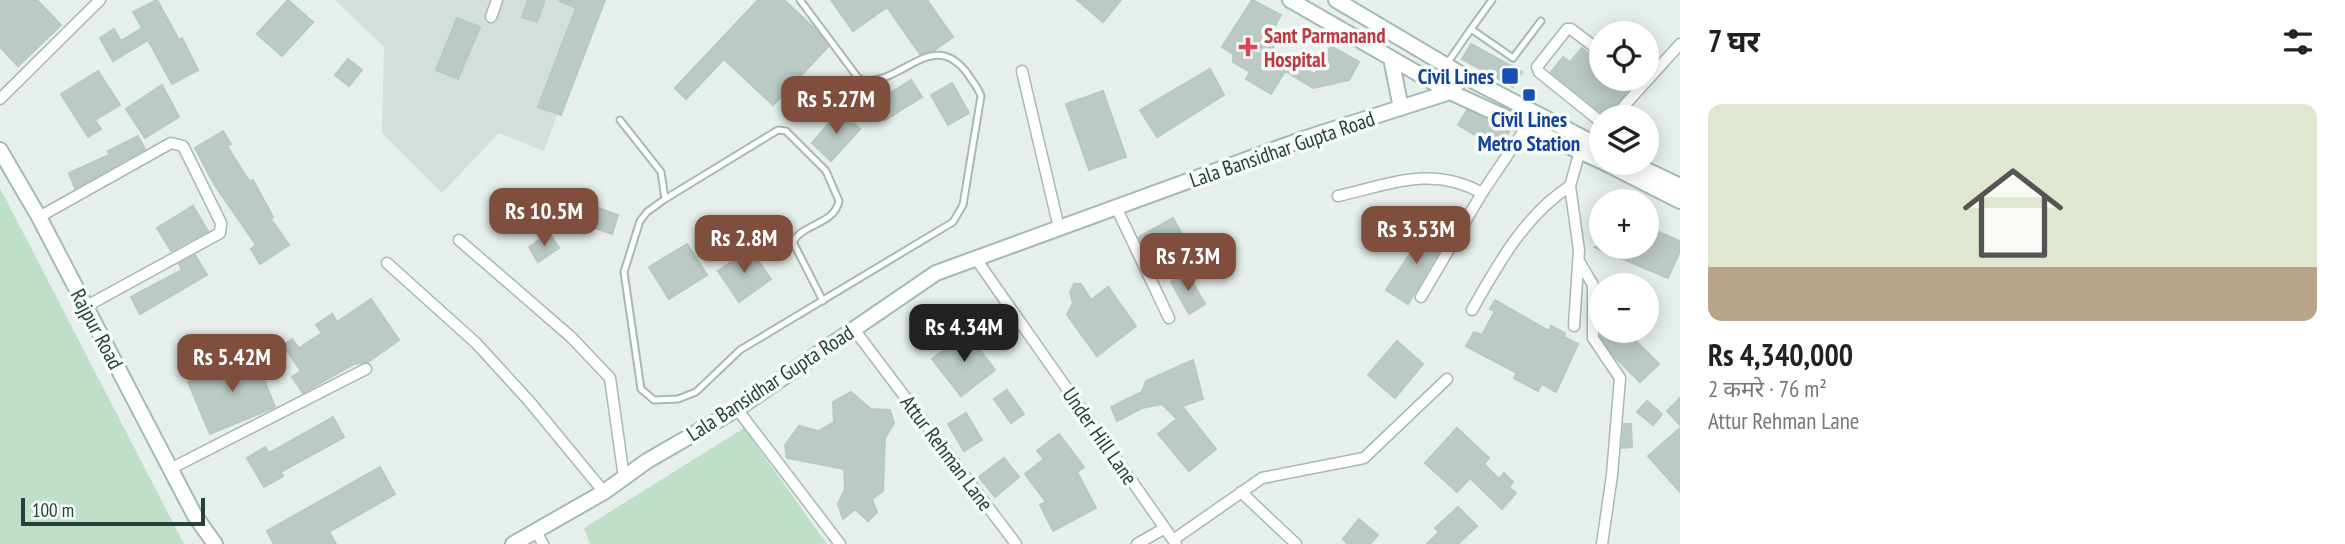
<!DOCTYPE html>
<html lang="hi">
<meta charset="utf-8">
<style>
:root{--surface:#fff;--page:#f6f6f6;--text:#222;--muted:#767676;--accent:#804e3d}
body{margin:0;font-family:"PT Sans Narrow","Noto Sans Devanagari",sans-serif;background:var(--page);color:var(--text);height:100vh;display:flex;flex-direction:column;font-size:26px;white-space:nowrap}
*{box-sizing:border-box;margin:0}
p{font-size:23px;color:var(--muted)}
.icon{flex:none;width:38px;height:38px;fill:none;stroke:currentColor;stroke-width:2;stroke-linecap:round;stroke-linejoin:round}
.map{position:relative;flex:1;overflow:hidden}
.panel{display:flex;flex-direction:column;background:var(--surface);width:665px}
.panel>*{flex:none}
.buttons{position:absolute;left:1589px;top:21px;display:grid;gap:14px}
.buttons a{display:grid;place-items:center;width:70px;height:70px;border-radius:50%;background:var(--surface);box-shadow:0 4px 18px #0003;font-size:35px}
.scale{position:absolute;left:21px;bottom:18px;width:184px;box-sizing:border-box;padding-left:7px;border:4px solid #24423a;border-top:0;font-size:19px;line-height:24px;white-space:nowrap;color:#24423a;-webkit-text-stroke:5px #f7fbf9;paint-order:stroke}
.price{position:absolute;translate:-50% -60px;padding:0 16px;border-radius:14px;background:var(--accent);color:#fff;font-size:23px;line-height:46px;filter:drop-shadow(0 2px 4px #0008)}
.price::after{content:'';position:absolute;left:50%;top:42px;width:21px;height:16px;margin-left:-10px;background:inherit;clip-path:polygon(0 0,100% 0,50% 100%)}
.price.current{background:#222;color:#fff}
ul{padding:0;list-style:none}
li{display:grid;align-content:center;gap:14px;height:371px;padding:0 28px}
li span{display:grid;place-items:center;height:217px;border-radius:14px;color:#555}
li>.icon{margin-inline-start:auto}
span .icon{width:126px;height:126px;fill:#fffc;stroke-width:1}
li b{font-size:30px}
h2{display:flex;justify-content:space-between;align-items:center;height:84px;padding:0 28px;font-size:30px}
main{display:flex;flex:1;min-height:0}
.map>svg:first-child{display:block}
.built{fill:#d4dfda}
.green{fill:#bfe0c8}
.building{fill:#bbcac4;stroke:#b8c9c2;stroke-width:2}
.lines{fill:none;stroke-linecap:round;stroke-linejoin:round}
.lane-casing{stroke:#a8b8b2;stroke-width:9}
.street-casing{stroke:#a8b8b2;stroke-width:13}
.secondary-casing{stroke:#a4bbb3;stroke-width:18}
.lane{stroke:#fff;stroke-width:5}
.street{stroke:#fff;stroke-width:10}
.secondary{stroke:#fff;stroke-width:14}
.health-dot{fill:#e0444e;stroke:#f7fbf9;stroke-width:2.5}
.transit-dot{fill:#1a4fb4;stroke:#f7fbf9;stroke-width:2.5}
.labels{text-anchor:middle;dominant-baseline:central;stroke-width:7;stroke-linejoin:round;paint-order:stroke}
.health-label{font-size:21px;font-weight:bold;fill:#be3a42;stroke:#f7fbf9;text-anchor:start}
.transit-label{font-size:21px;font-weight:bold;fill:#164399;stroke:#f7fbf9;text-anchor:end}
.street-label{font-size:21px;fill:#24423a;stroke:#f7fbf9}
</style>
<main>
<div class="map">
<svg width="1680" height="544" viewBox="0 0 1680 544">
<rect width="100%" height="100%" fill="#e6efeb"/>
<path class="built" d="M335,0H599L544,151L499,133L442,193L382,133L384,47Z"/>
<path class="green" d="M0,188L184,544H0Z
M744,428L827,544H590L584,528Z"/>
<path class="building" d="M0,0H37L61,25L18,66L0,47Z
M157,0L179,40L182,38L198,70L172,84L148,40L113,61L100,38L114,29L121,41L142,28L133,12Z
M288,0L313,22L282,56L257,34Z
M528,0H545L537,22L522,17Z
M605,0L561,115L538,107L576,8L558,0Z
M758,0H784L816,30L828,47L773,105L724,59L686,99L675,88Z
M831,0H927L953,37L933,51L920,54L887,7L853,31Z
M1077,0H1121L1103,22Z
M1252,0L1281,15L1272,31L1280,35L1272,49L1315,74L1331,46L1359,62L1349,80L1313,88L1285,71L1271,94L1246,79L1250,72L1233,62V54L1222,47Z
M457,18L480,27L458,79L436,70Z
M1471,44L1522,72L1513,87L1462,59Z
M1582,48L1601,64V79H1619L1630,88L1607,117L1551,72L1563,57L1570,62Z
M348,59L362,70L349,86L335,75Z
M1210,69L1224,95L1157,137L1140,110Z
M98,71L120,105L95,120L101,129L88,137L61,94Z
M911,80L922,97L885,120L875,103Z
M952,83L969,113L948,125L931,95Z
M162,85L179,117L145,138L126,109Z
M1103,91L1126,157L1089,170L1066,104Z
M1467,110L1510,130L1498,149L1458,125Z
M840,111L860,129L831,161L812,143Z
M223,131L231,144L227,146L249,181L253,180L273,217L271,219L289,245L260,264L251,249L256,245L214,184L195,148Z
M138,136L145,149L75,188L69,173L109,155L108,151Z
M193,206L208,231L171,251L157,228Z
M596,207L618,215L612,234L589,226Z
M1173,218L1190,249L1154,269L1139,237Z
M1428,227L1446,239L1408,304L1386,290Z
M1647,227L1680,241V251L1668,278L1594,247H1647Z
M549,233L559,248L538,262L529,247Z
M687,244L707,275L669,299L649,267Z
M750,249L771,279L739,302L718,271Z
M195,255L207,275L140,314L131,297L182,270L179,264Z
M1187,273L1205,304L1189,314L1171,282Z
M1074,284H1081L1091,300L1108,287L1136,326L1097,356L1067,315L1073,303L1070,292Z
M371,299L399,340L368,362L354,364L303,393L292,377L301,371L283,345L292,339L299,348L322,333L316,325L332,314L337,322Z
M1495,300L1549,331L1551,326L1565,333L1564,337L1578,344L1556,392L1542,384L1538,391L1514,378L1517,373L1466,346L1474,332L1482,335L1495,311L1490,309Z
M1605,331H1626L1659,364L1640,382L1614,356L1600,336Z
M967,333L995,370L961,396L932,359Z
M1397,341L1423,364L1395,398L1368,375Z
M254,354L275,407L210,434L188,382Z
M1193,360L1203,399L1182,406L1216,449L1189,471L1158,434L1177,419L1162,404L1142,408L1117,421L1111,407L1142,392L1146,381Z
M1007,390L1024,414L1011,423L994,399Z
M851,392L871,409L890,410L894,423L885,438L883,491L872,499L877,512L868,521L855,509L843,519L838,504L845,489L844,469L787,458L785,445L799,426L818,431L834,422L833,402Z
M1680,398V425L1667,411Z
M1647,401L1662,414L1653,425L1637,412Z
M966,413L982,440L964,451L948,424Z
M333,417L344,437L281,472L283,476L264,487L247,458L265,447L269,453Z
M1624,424H1631L1632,447L1622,448Z
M1457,428L1489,458L1484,464L1499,479L1504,473L1513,482L1509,487L1516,493L1502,509L1470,478L1457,492L1425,463Z
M1680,428V492L1648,456Z
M1059,434L1084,467L1077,472L1096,508L1053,531L1040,505L1046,502L1025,474L1044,459L1037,451Z
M1004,458L1019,477L995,497L979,477Z
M380,467L395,494L329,532L336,544H274L267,531Z
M1458,507L1477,526L1458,544H1427L1439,532L1435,528Z
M1359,519L1378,535L1370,544H1348L1343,539Z"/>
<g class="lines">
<g class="lane-casing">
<path id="lane" d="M800,0L859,79C898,91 931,25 967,73C972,81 978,87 981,96L963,205L953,222L740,350L696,392L678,399L654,400L641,389L624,272L640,221L647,212L665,199L778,130L786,131L826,171L839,201C834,225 803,223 793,242L823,301
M1471,29L1492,0
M1446,65L1471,29L1513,58L1541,21
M620,120L661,172L665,199"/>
</g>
<g class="street-casing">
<path id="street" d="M491,17L497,0
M1601,52L1571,29H1567L1537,67L1539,72L1601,122
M1022,71L1059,228
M0,99L100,0
M1614,117L1680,44
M1592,142L1601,131
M1338,196C1391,184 1432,165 1482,193
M1116,207L1169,318
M39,217L171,143L183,146L221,223L220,233L85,307
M459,240L571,337L610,378L624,478
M976,259L1176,544
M1579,261L1593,285V338L1620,378L1612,475L1602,544
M387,263L476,343L529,401L604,492
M1421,297L1482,193L1527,126
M1472,310C1498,264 1525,215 1570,186
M1574,326L1579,250L1570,186L1580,151
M853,328L1016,544
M737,409L840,544
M170,469L366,369
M1241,492L1296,544
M536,531L543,544
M1173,540L1262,478L1364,458L1447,379
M1137,544L1165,528"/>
</g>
<g class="secondary-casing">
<path id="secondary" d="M1290,0L1450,92L1601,161
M1336,0L1464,76L1601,147
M1391,58L1401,108
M0,150L39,217L195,516L215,544
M1605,163L1680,201
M1632,163L1680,186
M513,544L604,492L647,461L737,409L936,273L1306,138L1450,92L1464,76"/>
</g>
<use href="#lane" class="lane"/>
<use href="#street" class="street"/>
<use href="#secondary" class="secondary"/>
</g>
<path class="health-dot" d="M1244.5 36.5h7v7h7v7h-7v7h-7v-7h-7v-7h7z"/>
<g class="transit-dot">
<rect x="1501" y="67" width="18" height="18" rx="3.5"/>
<rect x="1522" y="88" width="14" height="14" rx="3.5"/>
</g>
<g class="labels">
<g class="health-label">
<text x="1264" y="35">Sant Parmanand<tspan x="1264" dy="24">Hospital</tspan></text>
</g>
<g class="transit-label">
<text x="1494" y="76">Civil Lines</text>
<text x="1529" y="119" text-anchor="middle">Civil Lines<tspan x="1529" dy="24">Metro Station</tspan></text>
</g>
<g class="street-label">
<text transform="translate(1282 149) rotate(-19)">Lala Bansidhar Gupta Road</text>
<text transform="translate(97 329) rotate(62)">Rajpur Road</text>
<text transform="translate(770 383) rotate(-33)">Lala Bansidhar Gupta Road</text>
<text transform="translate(1100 436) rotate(55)">Under Hill Lane</text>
<text transform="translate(947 453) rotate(53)">Attur Rehman Lane</text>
</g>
</g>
</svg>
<div class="buttons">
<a><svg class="icon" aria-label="locate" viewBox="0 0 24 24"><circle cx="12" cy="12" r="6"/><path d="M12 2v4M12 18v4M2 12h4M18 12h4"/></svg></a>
<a><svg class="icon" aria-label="layers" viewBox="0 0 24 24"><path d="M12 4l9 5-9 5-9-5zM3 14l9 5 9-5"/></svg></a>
<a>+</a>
<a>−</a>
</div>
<div class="scale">100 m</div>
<b class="price" style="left:836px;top:136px">Rs 5.27M</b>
<b class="price" style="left:544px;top:248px">Rs 10.5M</b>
<b class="price" style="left:1416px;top:266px">Rs 3.53M</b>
<b class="price" style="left:744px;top:275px">Rs 2.8M</b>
<b class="price" style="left:1188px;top:293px">Rs 7.3M</b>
<b class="price current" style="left:964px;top:364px">Rs 4.34M</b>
<b class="price" style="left:232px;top:394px">Rs 5.42M</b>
</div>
<section class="panel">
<h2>7 घर<svg class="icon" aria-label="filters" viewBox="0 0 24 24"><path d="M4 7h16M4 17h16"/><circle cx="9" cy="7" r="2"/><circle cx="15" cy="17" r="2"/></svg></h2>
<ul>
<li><span style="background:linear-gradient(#dfe7d0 75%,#b9a48a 0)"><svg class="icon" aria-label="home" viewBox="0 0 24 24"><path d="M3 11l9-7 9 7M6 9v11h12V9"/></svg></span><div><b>Rs 4,340,000</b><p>2 कमरे · 76 m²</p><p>Attur Rehman Lane</p></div></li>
</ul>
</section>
</main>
